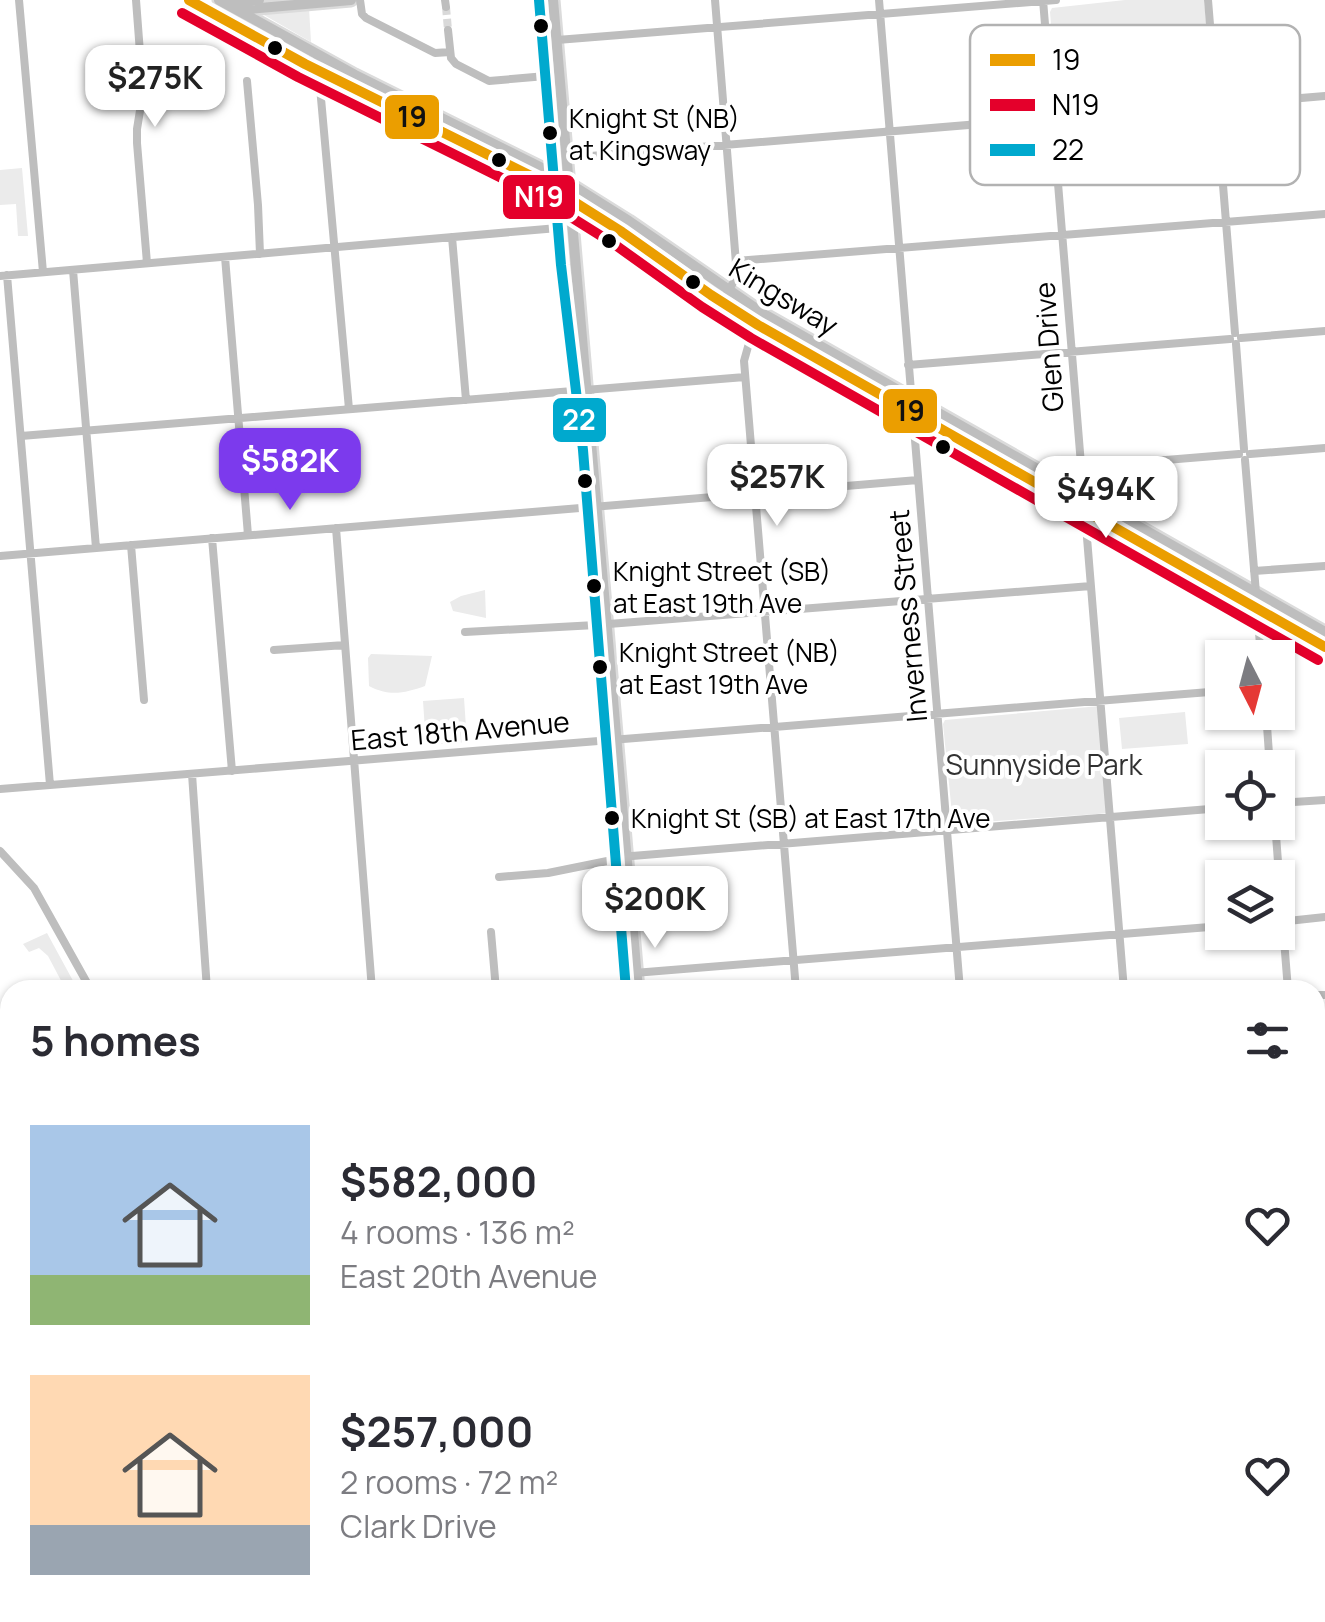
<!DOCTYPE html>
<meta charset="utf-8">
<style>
:root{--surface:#fff;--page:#f2f2f3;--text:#2b2b33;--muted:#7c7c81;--accent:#7c3aed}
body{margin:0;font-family:Manrope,sans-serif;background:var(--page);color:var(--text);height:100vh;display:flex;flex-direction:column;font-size:38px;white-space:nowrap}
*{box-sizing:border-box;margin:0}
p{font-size:32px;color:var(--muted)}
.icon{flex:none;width:55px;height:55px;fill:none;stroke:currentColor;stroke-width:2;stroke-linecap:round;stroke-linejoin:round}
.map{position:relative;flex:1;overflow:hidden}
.side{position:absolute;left:0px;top:980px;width:1325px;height:642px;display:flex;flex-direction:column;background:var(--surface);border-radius:30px 30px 0 0;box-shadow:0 2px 8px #0004}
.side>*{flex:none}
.needle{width:65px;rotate:174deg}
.controls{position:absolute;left:1205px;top:640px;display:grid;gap:20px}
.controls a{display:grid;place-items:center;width:90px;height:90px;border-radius:0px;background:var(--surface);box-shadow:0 2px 8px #0004;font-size:50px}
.price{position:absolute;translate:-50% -85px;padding:0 22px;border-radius:20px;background:#fff;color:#222;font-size:32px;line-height:65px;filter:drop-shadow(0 2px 5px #0008)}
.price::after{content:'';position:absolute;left:50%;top:60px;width:30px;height:22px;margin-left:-15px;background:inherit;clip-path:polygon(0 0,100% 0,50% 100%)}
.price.on{background:var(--accent);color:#fff}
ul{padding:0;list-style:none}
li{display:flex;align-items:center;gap:30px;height:250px;padding:0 30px}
li span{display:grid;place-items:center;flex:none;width:280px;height:200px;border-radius:0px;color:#555}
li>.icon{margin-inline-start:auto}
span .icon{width:120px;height:120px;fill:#fffc;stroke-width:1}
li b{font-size:42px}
h2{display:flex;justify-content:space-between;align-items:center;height:120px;padding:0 30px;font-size:42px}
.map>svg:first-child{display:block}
.green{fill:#ebebeb}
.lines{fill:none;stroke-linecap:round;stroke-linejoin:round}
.minor-tunnel{stroke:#d9d9d9;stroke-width:8;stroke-dasharray:8 4;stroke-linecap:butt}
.major-casing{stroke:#dbdbdb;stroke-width:15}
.minor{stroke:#bebebe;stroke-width:8}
.major{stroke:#bebebe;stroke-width:10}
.bus-1-casing{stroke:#fff;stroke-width:18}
.bus-2-casing{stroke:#fff;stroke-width:18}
.bus-3-casing{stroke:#fff;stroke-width:18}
.bus-1{stroke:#eb9e00;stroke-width:10}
.bus-2{stroke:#e4002b;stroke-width:10}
.bus-3{stroke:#00a9ce;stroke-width:10}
.bus-dot{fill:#000;stroke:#fff;stroke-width:4}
.labels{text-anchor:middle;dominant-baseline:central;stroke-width:8;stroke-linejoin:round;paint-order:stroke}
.bus-label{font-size:26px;fill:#000;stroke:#fff;text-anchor:start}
.street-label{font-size:28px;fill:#000;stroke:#fff}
.park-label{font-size:28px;fill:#313131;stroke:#fff}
.key{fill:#fff;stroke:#b2b2b2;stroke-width:2.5}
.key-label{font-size:28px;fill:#000}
.line-badge{stroke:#fff;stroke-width:4}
.badge-label{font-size:28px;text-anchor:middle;font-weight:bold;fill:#fff}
.pale-badge-label{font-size:28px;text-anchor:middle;font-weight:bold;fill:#111}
</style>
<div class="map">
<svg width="1325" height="1622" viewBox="0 0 1325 1622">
<rect width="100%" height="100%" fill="#fff"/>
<path class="green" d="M1125,0H1204L1213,98L1058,110L1050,12L1052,8Z
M309,8L311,42L264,15L266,13Z
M22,168L28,236H18L16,204L0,205V170Z
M485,590L486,618L453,611L450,602L461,596Z
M371,654L432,656L425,686C405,693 390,697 369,686L368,658Z
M464,698L467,742L426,745L423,701Z
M1100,706L1111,813L953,824L943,724L945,720Z
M1185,712L1188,744L1122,749L1119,718Z
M47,933L78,990H66L48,956L39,948L29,952L23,944Z
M940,1612L993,1613L994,1622H895L884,1617L878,1622H857L855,1613Z"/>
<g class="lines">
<path class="minor-tunnel" d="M446,7L448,30"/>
<g class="major-casing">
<path id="major" d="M189,0L305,64L541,181L622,232L711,295L758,325L1325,647
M219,0L355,75L554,174L629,221L764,314L1325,632
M539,0L561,265L583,450L626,990
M553,0L638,990
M225,2L259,0
M238,10L351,0
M832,1612L833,1622
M848,1612L849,1622"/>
</g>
<path class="minor" d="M19,0L43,272
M136,0L143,92L137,129V143L147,263
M360,0L362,14L366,18L435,53L450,52
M445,0L446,7
M715,0L737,276L722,302
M879,0L960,990
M1043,0L1124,990
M1208,0L1235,333
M448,30L451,58L456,64L489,81L546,76
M557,40L1056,0
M317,54L349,409
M247,81L258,205L260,254
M1218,105L1325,96
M566,158L1053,118
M452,237L466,400
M225,257L248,535
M736,261L1325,214
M73,270L96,548
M7,275L50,785
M0,276L558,228
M760,320L751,336L744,361L796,990
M1241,338L1325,331
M1236,344L1244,449
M908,365L1230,339
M21,436L745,377
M1250,454L1325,448
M1245,460L1256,593
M1080,467L1239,454
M336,528L372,990
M212,538L232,771
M131,545L144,700
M0,556L918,480
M1254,571L1325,566
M1257,607L1261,658
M465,632L596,625L1091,586
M274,650L345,645
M1266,712L1270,768
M192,774L207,990
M0,789L1222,691
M1278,803L1325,800
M1275,822L1282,915
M0,851L34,888L91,990
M499,877L548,873L632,856L1222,808
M1288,921L1325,917
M1283,927L1288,990
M491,932L496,990
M634,973L1222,926
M1315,995H1325
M0,1052L10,1051
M1315,1117L1325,1116
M0,1121L10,1120
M1315,1234L1325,1233
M0,1238L10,1237
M1315,1352L1325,1351
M0,1356L10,1355
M1315,1444L1317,1464
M1315,1465H1320L1323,1469L1321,1474L1317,1475
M0,1474L10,1473
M1318,1475L1325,1551
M1325,1582L1323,1586L1325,1591
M0,1592L10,1591
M179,1612L180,1622
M508,1612V1622
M1001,1612V1615L1034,1612
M1166,1612V1622"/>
<use href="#major" class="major"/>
<g class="bus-1-casing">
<path id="bus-1" d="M189,0L305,64L541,181L622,232L711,295L758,325L1325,647"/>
</g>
<g class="bus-2-casing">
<path id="bus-2" d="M182,13L298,77L534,194L614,244L702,307L751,338L1318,660"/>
</g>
<g class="bus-3-casing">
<path id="bus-3" d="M539,0L561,265L583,450L626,990"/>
</g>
<use href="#bus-1" class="bus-1"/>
<use href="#bus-2" class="bus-2"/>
<use href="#bus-3" class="bus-3"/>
</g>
<g class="bus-dot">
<circle cx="541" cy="26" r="9"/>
<circle cx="275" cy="48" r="9"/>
<circle cx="550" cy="133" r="9"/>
<circle cx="499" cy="160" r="9"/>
<circle cx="609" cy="241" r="9"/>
<circle cx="693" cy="282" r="9"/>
<circle cx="943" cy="447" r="9"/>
<circle cx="585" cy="481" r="9"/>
<circle cx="594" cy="586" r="9"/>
<circle cx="600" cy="667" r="9"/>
<circle cx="612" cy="818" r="9"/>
</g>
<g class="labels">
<g class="bus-label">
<text x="569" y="118">Knight St (NB)<tspan x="569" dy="32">at Kingsway</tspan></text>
<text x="613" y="571">Knight Street (SB)<tspan x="613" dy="32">at East 19th Ave</tspan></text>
<text x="619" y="652">Knight Street (NB)<tspan x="619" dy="32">at East 19th Ave</tspan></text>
<text x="631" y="818">Knight St (SB) at East 17th Ave</text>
</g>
<g class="street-label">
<text transform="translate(784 296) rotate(31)">Kingsway</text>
<text transform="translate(1048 347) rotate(-94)">Glen Drive</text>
<text transform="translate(907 616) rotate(-95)">Inverness Street</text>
<text transform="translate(460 730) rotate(-5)">East 18th Avenue</text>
</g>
<g class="park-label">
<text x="1044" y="764">Sunnyside Park</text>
</g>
</g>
<rect x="970" y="25" width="330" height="160" rx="15" class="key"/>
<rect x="990" y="54" width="45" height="12" fill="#eb9e00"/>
<rect x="990" y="99" width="45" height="12" fill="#e4002b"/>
<rect x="990" y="144" width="45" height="12" fill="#00a9ce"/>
<g class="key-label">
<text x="1052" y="70">19</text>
<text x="1052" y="115">N19</text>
<text x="1052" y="160">22</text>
</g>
<g class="line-badge">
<rect x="383" y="93" width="58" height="48" rx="10" fill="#eb9e00"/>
<rect x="501" y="173" width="76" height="48" rx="10" fill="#e4002b"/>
<rect x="881" y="387" width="58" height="48" rx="10" fill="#eb9e00"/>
<rect x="551" y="396" width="57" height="48" rx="10" fill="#00a9ce"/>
</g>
<g class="badge-label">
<text x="539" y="207">N19</text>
<text x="579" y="430">22</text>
</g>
<g class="pale-badge-label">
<text x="412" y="127">19</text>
<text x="910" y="421">19</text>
</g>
</svg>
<div class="controls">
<a><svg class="needle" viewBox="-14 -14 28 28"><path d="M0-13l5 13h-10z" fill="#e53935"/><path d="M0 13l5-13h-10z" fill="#7c7c81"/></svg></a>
<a><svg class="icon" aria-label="locate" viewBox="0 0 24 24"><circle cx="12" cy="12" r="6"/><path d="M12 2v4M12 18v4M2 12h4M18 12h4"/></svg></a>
<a><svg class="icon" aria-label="layers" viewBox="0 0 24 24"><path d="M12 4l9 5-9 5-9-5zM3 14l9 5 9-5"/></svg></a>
</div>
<b class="price" style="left:155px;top:130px">$275K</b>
<b class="price on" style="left:290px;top:513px">$582K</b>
<b class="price" style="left:777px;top:529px">$257K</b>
<b class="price" style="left:1106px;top:541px">$494K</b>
<b class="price" style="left:655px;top:951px">$200K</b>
<section class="side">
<h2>5 homes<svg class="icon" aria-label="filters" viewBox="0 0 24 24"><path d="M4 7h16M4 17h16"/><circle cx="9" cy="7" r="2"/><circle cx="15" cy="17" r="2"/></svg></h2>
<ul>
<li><span style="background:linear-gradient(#a9c7e8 75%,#8fb573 0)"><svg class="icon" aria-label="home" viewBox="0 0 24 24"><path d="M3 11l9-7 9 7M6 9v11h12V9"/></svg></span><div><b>$582,000</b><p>4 rooms · 136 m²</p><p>East 20th Avenue</p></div><svg class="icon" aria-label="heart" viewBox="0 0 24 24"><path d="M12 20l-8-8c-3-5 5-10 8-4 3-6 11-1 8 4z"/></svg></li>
<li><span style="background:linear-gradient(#ffd9b3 75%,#9aa5b1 0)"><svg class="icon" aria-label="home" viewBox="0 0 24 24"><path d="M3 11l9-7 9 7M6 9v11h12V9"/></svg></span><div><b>$257,000</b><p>2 rooms · 72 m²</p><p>Clark Drive</p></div><svg class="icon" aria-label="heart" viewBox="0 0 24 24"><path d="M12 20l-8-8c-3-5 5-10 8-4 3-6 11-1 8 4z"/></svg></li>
</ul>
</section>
</div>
